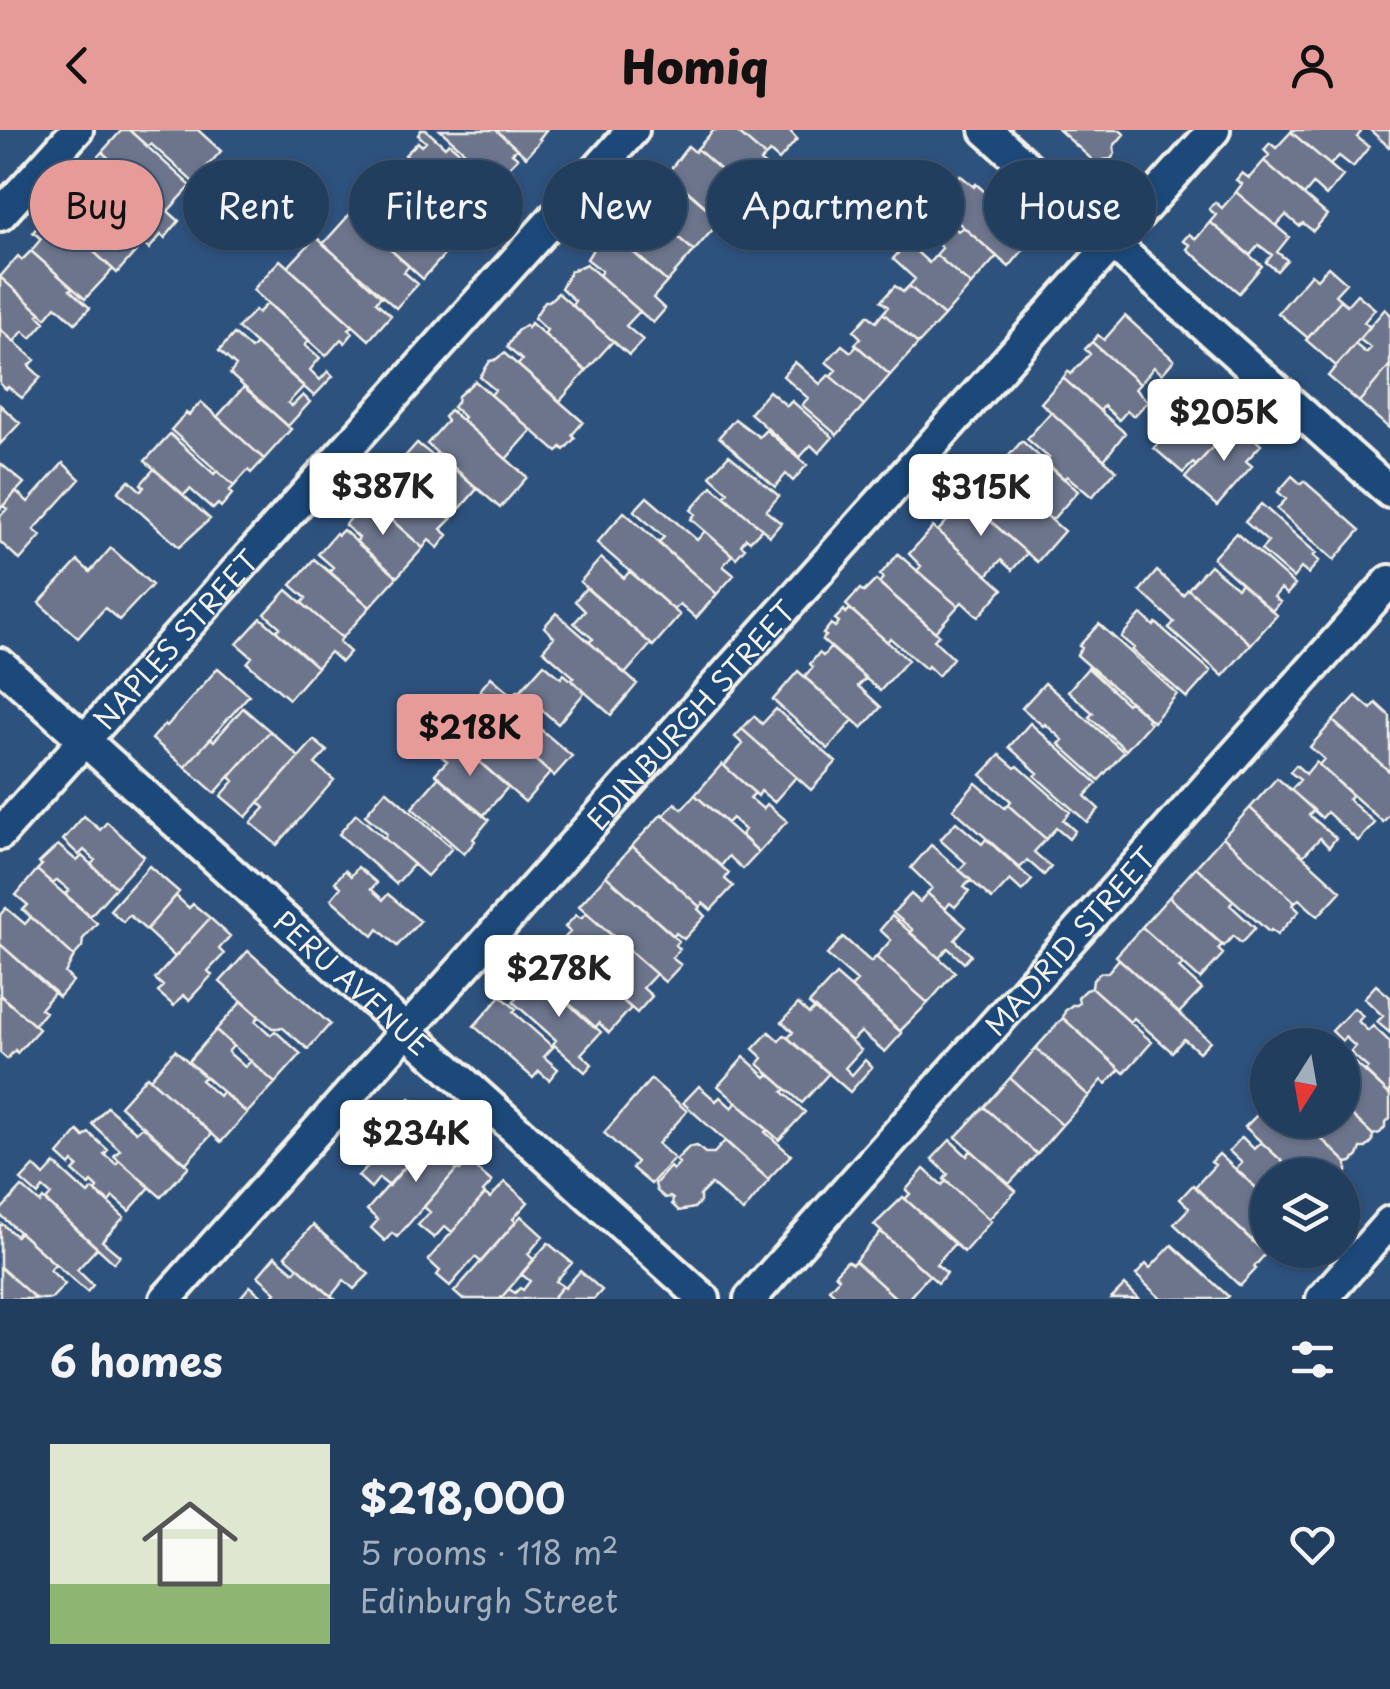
<!DOCTYPE html>
<meta charset="utf-8">
<style>
:root{--surface:#223e5e;--page:#2a4564;--text:#f1f3f6;--muted:#a2aebc;--line:#3f5773;--accent:#e69b98}
body{margin:0;font-family:"Playpen Sans",sans-serif;background:var(--page);color:var(--text);height:100vh;display:flex;flex-direction:column;font-size:38px;white-space:nowrap}
*{box-sizing:border-box;margin:0}
p{font-size:32px;color:var(--muted)}
.icon{flex:none;width:55px;height:55px;fill:none;stroke:currentColor;stroke-width:2;stroke-linecap:round;stroke-linejoin:round}
.map{position:relative;height:1169px;overflow:hidden}
.side{display:flex;flex-direction:column;background:var(--surface);flex:1}
.side>*{flex:none}
.banner{position:absolute;left:30px;top:30px;width:1330px;height:90px;display:flex;gap:20px}
.needle{width:65px;rotate:191deg}
.controls{position:absolute;left:1250px;top:898px;display:grid;gap:20px}
.controls a{display:grid;place-items:center;width:110px;height:110px;border-radius:50%;background:var(--surface);box-shadow:0 2px 8px #0004,0 0 0 2px var(--line);font-size:50px}
.price{position:absolute;translate:-50% -85px;padding:0 22px;border-radius:10px;background:#fff;color:#222;font-size:32px;line-height:65px;filter:drop-shadow(0 2px 5px #0008)}
.price::after{content:'';position:absolute;left:50%;top:60px;width:30px;height:22px;margin-left:-15px;background:inherit;clip-path:polygon(0 0,100% 0,50% 100%)}
.price.on{background:var(--accent);color:#111}
ul{padding:0;list-style:none}
li{display:flex;align-items:center;gap:30px;height:250px;padding:0 50px}
li span{display:grid;place-items:center;flex:none;width:280px;height:200px;border-radius:0px;color:#555}
li>.icon{margin-inline-start:auto}
span .icon{width:120px;height:120px;fill:#fffc;stroke-width:1}
li b{font-size:42px}
h2{display:flex;justify-content:space-between;align-items:center;height:120px;padding:0 50px;font-size:42px}
.tag{padding:0 35px;border-radius:45px;background:var(--surface);box-shadow:0 2px 8px #0004,0 0 0 2px var(--line);font-size:35px;line-height:90px}
.tag.on{background:var(--accent);color:#111}
header{display:flex;justify-content:space-between;align-items:center;height:130px;padding:0 50px;background:var(--accent);color:#111;font-size:45px;font-weight:800}
.map>svg:first-child{display:block}
.building{fill:#6c748c;stroke:#f4f1e8;stroke-width:2.5}
.lines{fill:none;stroke-linecap:round;stroke-linejoin:round}
.street-casing{stroke:#f4f1e8;stroke-width:38}
.street{stroke:#1f4a7a;stroke-width:30}
.labels{text-anchor:middle;dominant-baseline:central;stroke-width:10;stroke-linejoin:round;paint-order:stroke}
.street-label{font-size:28px;fill:#f4f1e8;stroke:#1f4a7a}
</style>
<header><svg class="icon" aria-label="back" viewBox="0 0 24 24"><path d="M15 5l-7 7 7 7"/></svg>Homiq<svg class="icon" aria-label="person" viewBox="0 0 24 24"><circle cx="12" cy="8" r="4"/><path d="M4 21q1-7 8-7t8 7"/></svg></header>
<div class="map">
<svg width="1390" height="1169" viewBox="0 0 1390 1169">
<rect width="100%" height="100%" fill="#2e527e"/>
<filter id="ink" filterUnits="userSpaceOnUse"><feTurbulence type="fractalNoise" baseFrequency=".01" numOctaves="2"/><feDisplacementMap in="SourceGraphic" scale="20" xChannelSelector="R" yChannelSelector="G"/><feConvolveMatrix kernelMatrix="1 2 1 2 8 2 1 2 1" color-interpolation-filters="sRGB"/></filter>
<g filter="url(#ink)">
<path class="building" d="M122,0H129L191,56L168,81L102,22Z
M129,0H198L221,21L193,52L151,14L148,17Z
M421,0H426L445,17L449,13L500,57L493,65L489,61L472,79L468,74L464,78L405,25L418,12L422,16L426,12L418,5Z
M440,0H496L517,19L512,23L518,28L509,37L512,40L500,53Z
M496,0H546L539,9L541,10L526,27Z
M714,0H735L765,26L761,32L777,45L760,66L743,51L739,56L697,19Z
M735,0H789L797,9L779,30L770,22L765,26Z
M1059,0H1120L1124,4L1114,16L1115,24L1111,29L1102,30L1098,35Z
M1292,0H1359L1361,2L1357,7L1369,17L1353,37L1339,26L1330,35L1291,2Z
M1370,0H1390V16L1389,17Z
M1291,2L1343,46L1326,66L1313,54L1304,65L1264,31L1269,25L1264,20L1270,13L1276,18Z
M688,16L695,22L697,19L768,81L743,109L667,44Z
M102,22L145,61L142,65L155,77L159,73L179,91L165,108L161,105L149,119L131,103L135,98L123,86L119,91L78,55L93,39L89,36Z
M1264,31L1327,85L1313,101L1303,93L1299,96L1286,85L1276,96L1236,62L1242,54L1236,50L1242,43L1249,48Z
M415,34L455,70L451,75L466,89L462,94L464,96L454,108L452,106L447,110L432,96L429,100L388,64Z
M960,45L974,57L976,54L1026,98L1015,111L1024,119L1009,137L936,73Z
M660,48L675,61L680,54L721,90L694,121L652,85L655,81L641,69L650,52L656,53Z
M83,60L143,113L117,143L62,93L72,83L67,78Z
M1236,62L1289,107L1277,122L1287,130L1277,141L1266,132L1272,125L1259,115L1250,125L1210,92L1216,85L1209,79L1215,72L1222,78Z
M390,66L435,107L430,112L444,125L423,149L364,96Z
M638,72L694,121L667,152L626,115L629,112L615,99L619,94L618,90Z
M350,84L409,136L404,142L418,154L396,178L323,114Z
M944,89L958,101L963,97L997,126L971,155L936,125L942,118L929,106Z
M59,90L113,139L85,169L31,121L41,109L33,102L39,95L47,103Z
M1210,92L1262,136L1239,163L1187,119L1190,115L1183,111L1189,104L1196,109Z
M612,104L667,152L653,168L665,179L653,193L599,145L602,141L587,129L598,111H603L607,107L609,108Z
M316,107L381,166L376,172L391,185L369,210L288,137Z
M907,113L929,133L936,125L971,155L944,186L909,156L915,149L893,129Z
M31,121L73,158L70,160L90,178L75,193L56,176L46,188L0,147L18,126L22,130Z
M280,130L353,196L349,199L353,203L345,213L341,209L326,226L253,160Z
M586,134L640,181L626,196L643,210L629,225L572,175L575,171L561,158L571,141Z
M1328,137L1346,153L1335,165L1341,170L1308,208L1278,183L1311,144L1317,149Z
M0,147L41,183L38,185L45,192L31,208L23,201L14,212L0,199Z
M895,156L903,162L909,156L944,186L918,214L883,183L888,177L881,171Z
M558,163L613,211L586,241L544,204L547,200L534,188L545,171H549Z
M1357,164L1375,179L1364,192L1370,197L1336,236L1306,210L1341,170L1347,175Z
M268,173L309,210L305,215L320,228L310,240L320,250L328,241L333,246L314,266L238,198L255,180L258,183Z
M1385,179L1390,184V235L1359,272L1328,246L1355,214L1366,223L1371,218L1359,209Z
M883,183L918,214L890,245L855,214L861,208L854,201L868,185L876,192Z
M1125,186L1174,230L1162,244L1154,237L1140,254L1092,212L1098,205L1104,210Z
M531,193L586,241L560,271L518,235L522,230L507,217L517,201L526,195L528,198Z
M0,199L35,230L29,236L41,247L22,268L8,257L6,259L0,254Z
M234,204L251,219L256,214L304,256L288,273L292,276L303,265L310,272L288,296L230,244L236,236L219,221Z
M1092,212L1140,254L1135,259L1148,271L1134,286L1127,281L1119,290L1104,276L1100,281L1063,248L1068,241L1071,244L1090,224L1085,219Z
M842,215L851,222L857,216L890,245L864,275L830,246L836,240L826,232Z
M504,223L583,292L572,305L575,308L564,320L561,317L557,322L491,265L495,260L480,247L490,231L495,230Z
M795,232L820,254L829,245L864,275L837,305L802,275L808,268L783,246Z
M1390,235V297L1389,298L1359,272Z
M1063,248L1125,303L1104,330L1041,273Z
M475,251L532,300L506,329L462,290L464,287L453,277L457,272L458,266Z
M244,257L291,299L264,329L217,287Z
M769,261L787,276L792,271L833,307L819,323L811,315L800,327L750,283Z
M1202,261L1236,291L1196,336L1193,333L1183,343L1154,318L1165,305L1156,297L1175,276L1182,283Z
M201,272L264,329L251,343L248,340L234,356L171,300L186,283L189,285Z
M0,275L20,293L0,314Z
M450,280L527,347L500,378L427,314L447,291L444,287Z
M1051,282L1116,340L1092,367L1067,346L1064,349L1045,333L1049,328L1027,309Z
M735,289L759,307L766,300L807,335L793,351L786,344L775,357L719,307Z
M1236,291L1261,315L1246,331L1252,336L1217,376L1185,348Z
M170,304L214,344L217,341L234,356L229,361L232,364L221,377L218,374L213,379L190,359L184,365L145,331Z
M1022,311L1078,361L1052,390L995,341Z
M417,313L433,326L436,323L477,359L451,389L394,339Z
M729,325L779,366L766,381L781,393L770,406L724,366L728,362L710,346Z
M984,331L1018,360L1013,366L1023,374L1028,369L1064,401L1037,432L959,363L967,355L964,352Z
M0,333L24,353L0,379Z
M63,333L80,349L34,400L41,406L20,430L0,412V386L7,379L3,376L16,361L28,372Z
M154,339L210,389L179,417L118,362L129,350L141,361L144,357L141,354Z
M394,339L451,389L441,399L448,405L438,418L429,410L423,418L383,382L386,378L371,365Z
M1292,346L1301,354L1304,351L1360,400L1334,430L1277,379L1286,369L1278,362Z
M712,356L762,399L750,411L746,408L741,415L745,418L736,428L691,389L695,384L691,380Z
M647,367L697,410L705,401L732,425L723,436L734,445L717,464L658,413L664,407L634,381Z
M368,369L423,418L397,447L356,412L359,408L345,395Z
M966,370L1027,423L1012,440L1001,430L987,445L938,401Z
M1261,374L1316,423L1313,426L1319,431L1308,444L1301,438L1293,448L1261,420L1268,412L1245,392Z
M624,382L717,464L696,488L680,474L674,480L597,413Z
M933,397L1003,459L978,487L962,472L958,476L917,441L921,436L909,424Z
M343,400L397,447L370,477L329,441L333,437L318,424L336,403L338,405Z
M1236,403L1295,455L1287,464L1281,459L1274,467L1280,472L1272,481L1213,428Z
M111,418L152,455L119,490L105,478L78,508L39,473L78,431L90,442Z
M898,424L958,476L935,502L879,453L883,448L880,445Z
M601,428L624,448L630,441L680,485L653,516L580,452Z
M314,429L370,477L342,508L302,473L306,468L291,455Z
M1210,435L1237,458L1241,453L1277,485L1251,514L1188,459Z
M1157,441L1183,465L1188,459L1251,514L1223,546L1169,498L1174,492L1140,461Z
M876,450L939,505L934,510L953,528L938,546L928,536L926,539L890,508L887,512L846,475L860,459L864,462Z
M586,458L651,514L625,544L589,512L593,509L574,493L585,481L575,471Z
M287,460L342,508L339,512L350,522L341,532L330,522L317,537L276,501L280,497L265,484Z
M850,479L908,530L880,561L822,510L826,506L823,504L831,494L835,497L839,492L835,489L844,480L846,483Z
M556,483L637,554L611,585L571,550L574,547L543,520L554,507L544,497Z
M1141,484L1154,496L1156,493L1211,541L1187,568L1132,520L1134,518L1121,507Z
M261,488L317,537L289,569L247,533L252,527L237,514Z
M1099,494L1177,564L1153,592L1077,525L1082,518L1079,516Z
M831,517L866,548L858,556L881,577L862,598L804,547L813,537L810,534L819,523L823,526Z
M544,534L561,548L564,544L585,562L558,594L520,561Z
M218,538L249,565L185,637L152,609L165,594L167,596Z
M1088,538L1127,574L1130,571L1149,588L1147,590L1150,593L1126,620L1089,587L1093,583L1068,561Z
M798,541L853,590L828,619L773,570Z
M491,547L513,566L518,560L536,576L526,587L572,626L554,646L477,579L488,566L480,560Z
M1045,553L1124,622L1099,650L1059,614L1063,610L1045,594L1043,596L1022,578Z
M1356,566L1371,579L1376,573L1390,586V642L1333,591Z
M243,578L270,601L215,663L185,637L211,608L214,611Z
M776,579L836,632L811,660L742,599L754,586L762,594Z
M480,582L550,643L525,672L448,605L460,590L468,596Z
M1333,591L1390,642V684L1383,692L1319,635L1324,629L1310,617Z
M1030,593L1097,653L1085,666L1099,679L1087,692L1035,646L1038,643L1009,617Z
M742,599L796,647L774,672L761,661L758,666L724,636L743,614L735,607Z
M270,601L299,627L246,687L221,666L234,651L230,647Z
M314,610L327,621L315,634L334,650L277,715L251,693L265,678L259,672Z
M448,612L457,620L461,615L508,657L483,686L435,644L447,631L438,623Z
M1000,625L1015,638L1018,636L1070,682L1063,690L1075,701L1069,709L1056,698L1046,709L1008,675L1011,671L981,645Z
M1316,632L1352,665L1348,669L1375,693L1358,711L1327,682L1322,688L1291,660L1300,650L1290,642L1296,635L1306,644Z
M722,634L755,663L750,668L763,679L767,674L787,691L759,722L741,705L745,700L732,688L727,693L695,665Z
M439,647L489,690L473,709L475,711L464,724L412,678Z
M1277,648L1314,680L1309,685L1336,708L1329,717L1320,708L1303,726L1250,678Z
M976,653L1005,678L1008,675L1046,709L1034,722L1051,737L1044,745L1027,730L1020,738L953,679Z
M386,660L452,718L427,746L384,708L387,704L365,685Z
M695,665L759,722L743,739L729,726L721,736L664,685L675,673L682,679Z
M1250,678L1341,761L1318,786L1299,769L1295,772L1223,707Z
M356,684L414,734L396,754L339,704Z
M662,684L729,743L725,749L733,756L711,780L703,773L700,777L632,716Z
M84,686L100,700L107,692L144,726L116,757L91,735L95,730L84,720L79,725L63,710Z
M956,692L982,714L986,709L1032,750L1022,761L1010,750L992,769L959,740L966,733L940,710Z
M1223,707L1295,772L1293,775L1299,781L1277,805L1271,800L1269,802L1196,737Z
M58,715L77,731L82,726L116,757L90,786L65,764L69,760L57,750L53,754L37,740L42,735L39,733Z
M931,715L971,750L964,757L969,761L955,777L950,773L945,779L927,763L932,758L911,738Z
M632,716L700,777L698,779L705,786L684,809L676,803L674,806L606,746Z
M149,736L179,762L146,800L129,785L123,792L110,780Z
M358,737L377,753L371,759L383,770L388,764L420,791L397,816L378,799L373,806L331,769L341,757L335,752L345,740L351,746Z
M1196,737L1233,770L1230,775L1255,798L1241,813L1233,806L1224,816L1169,767Z
M37,740L97,793L83,809L82,817L74,826L23,780L28,775L16,765Z
M606,746L679,811L675,815L680,819L672,828L681,835L665,852L579,776Z
M927,763L966,797L955,810L971,825L964,833L948,818L939,828L910,803L913,800L893,783L911,764L920,772Z
M176,766L189,778L193,774L210,788L175,827L146,800Z
M1169,767L1222,815L1218,819L1223,824L1200,849L1142,797Z
M6,778L25,794L31,787L74,826L65,843L73,851L59,867L0,814V785Z
M586,783L656,844L643,858L652,866L637,883L559,814L570,802L565,797L576,785L581,788Z
M892,786L955,842L928,873L876,827L891,810L880,800Z
M210,788L230,806L219,819L224,824L208,841L212,845L189,870L183,865L174,876L158,862L163,856L155,849Z
M1142,797L1183,834L1179,838L1202,859L1179,883L1116,826Z
M843,807L871,832L876,827L928,873L900,901L851,857L857,851L827,825Z
M0,814L55,862L40,879L45,882L34,895L0,865Z
M562,817L631,878L609,903L599,893L595,898L537,845L543,839L534,830L541,822L550,830Z
M248,821L330,894L308,919L283,898H272L220,852Z
M1119,829L1210,911L1199,922L1184,909L1172,922L1134,888L1130,892L1092,858L1093,850L1100,843L1108,842Z
M537,845L601,902L581,924L592,934L585,942L553,914L556,910L513,872Z
M836,845L902,903L885,922L861,902L852,911L809,874Z
M1376,855L1390,867V903L1377,892L1383,886L1364,868Z
M1092,858L1152,912L1124,943L1063,888L1065,881L1072,875H1077L1079,873L1078,867L1085,860Z
M0,865L39,899L17,923L15,920L7,929L0,923Z
M501,866L516,879L513,882L553,917L544,927L558,939L549,950L539,941L533,948L474,896Z
M242,871L259,886L255,891L271,905L275,901L301,924L275,953L216,900Z
M798,874L809,884L815,878L861,920L845,938L852,945L865,930L872,937L850,962L788,908L793,902L782,892Z
M1354,878L1363,886L1358,891L1368,901L1373,896L1390,912V965L1365,941L1368,938L1350,922L1355,916L1345,907L1342,911L1332,901Z
M1063,888L1120,939L1106,954L1102,950L1089,966L1036,918Z
M216,900L233,916L228,922L245,937L251,931L275,953L247,983L188,932Z
M769,902L779,911L784,905L829,943L802,973L758,934L763,928L753,919Z
M1036,918L1089,966L1062,995L1010,948Z
M175,920L205,946L201,950L219,966L222,962L247,983L221,1012L150,949Z
M1347,925L1390,965V989L1385,992V997L1380,1003L1373,1005L1342,976V930Z
M744,927L766,947L769,944L786,959L783,962L805,982L779,1010L718,956Z
M147,946L212,1004L185,1034L120,976Z
M1010,948L1062,995L1037,1024L984,977Z
M651,949L687,981L658,1014L674,1028L651,1054L632,1038L637,1032L604,1003Z
M699,956L716,971L720,967L732,978L737,972L767,999L765,1002L791,1025L768,1049L683,973Z
M410,968L441,995L389,1056L379,1048L371,1058L358,1046L367,1037L357,1029Z
M1342,976L1373,1005L1372,1012L1366,1018H1361L1358,1026L1352,1032L1347,1033L1313,1001L1315,998L1306,990H1342Z
M107,977L136,1002L143,996L189,1036L161,1067L114,1026L120,1020L92,994Z
M984,977L1037,1024L1009,1054L956,1007Z
M1268,979V990H1301L1347,1033V1042L1342,1047V1045H1297L1245,997L1260,982L1263,984Z
M78,1001L84,1007L89,1003L108,1020L104,1024L116,1034L119,1030L150,1057L129,1081L113,1067L109,1072L96,1061L98,1058L92,1052L89,1055L73,1041L78,1036L73,1032L70,1036L58,1025Z
M435,1002L439,1005L442,1002L465,1022L461,1025L466,1029L397,1107L392,1103L385,1111L371,1098L378,1090L367,1080Z
M1242,1007L1254,1019L1261,1012L1297,1045H1268V1069L1236,1039L1242,1033L1229,1021Z
M950,1010L967,1026L971,1020L1016,1061L989,1089L944,1049L948,1044L932,1029Z
M725,1011L769,1050L743,1082L711,1054L700,1065V1072L694,1078L679,1081L672,1074L673,1069L670,1067L665,1068L657,1061L655,1054L670,1037L673,1040L679,1033L676,1030L689,1017L697,1016L705,1023H714Z
M1219,1024L1268,1069V1120H1273L1268,1126L1195,1057L1215,1035L1211,1032Z
M467,1031L492,1052L483,1062L485,1064L452,1102L445,1096L434,1108L418,1095L430,1082L424,1077L457,1039L460,1040Z
M55,1034L88,1064L93,1059L124,1087L102,1111L120,1126L114,1133L46,1071L51,1065L43,1058L38,1065L21,1050L34,1036L44,1046Z
M924,1039L942,1055L946,1051L991,1091L964,1122L905,1069L910,1064L906,1060Z
M505,1052L528,1072L513,1089L516,1092L481,1132L475,1127L450,1156L437,1145L440,1141L428,1130L485,1064L490,1068Z
M1193,1055L1266,1123L1254,1137L1256,1139L1240,1156L1174,1094L1189,1078L1180,1069Z
M22,1057L40,1073L43,1069L97,1118L77,1140L93,1155L87,1162L0,1085V1081Z
M903,1067L955,1113L936,1134L947,1143L938,1153L874,1095Z
M521,1086L543,1106L528,1124L534,1130L500,1169H462L454,1162Z
M2,1094L16,1106L19,1102L55,1134L50,1140L65,1154L51,1169H36L0,1137V1096Z
M313,1095L369,1144L354,1159L344,1150L331,1166L285,1126Z
M881,1102L929,1145L908,1169H897L855,1131Z
M548,1113L572,1133L556,1151L563,1156L552,1169H500L509,1159L515,1163L520,1158L523,1160L530,1151L521,1144Z
M1172,1115L1228,1166L1225,1169H1161L1136,1145L1146,1134L1150,1138Z
M275,1126L294,1142L298,1137L335,1169H270L276,1162L258,1146Z
M847,1131L852,1134L855,1131L895,1167L893,1169H840L829,1159L839,1148L835,1144Z
M0,1137L36,1169H0Z
M580,1141L602,1160L594,1169H552L563,1156L565,1158Z
M1125,1155L1139,1169H1111Z
M250,1156L265,1169H239Z"/>
<g class="lines">
<g class="street-casing">
<g id="street">
<path d="M986,0L1390,362"/>
<path d="M0,85L77,0"/>
<path id="s1" d="M0,534L704,1169"/>
<path id="s2" d="M0,704L633,0"/>
<path id="s3" d="M166,1169L1214,0"/>
<path id="s4" d="M750,1169L1390,451"/>
<path d="M1322,1169L1390,1092"/>
</g>
</g>
<use href="#street" class="street"/>
</g>
</g>
<g class="labels">
<g class="street-label">
<text stroke="none"><textPath href="#s2" startOffset="262">NAPLES STREET</textPath></text>
<text stroke="none"><textPath href="#s3" startOffset="785">EDINBURGH STREET</textPath></text>
<text stroke="none"><textPath href="#s4" startOffset="480">MADRID STREET</textPath></text>
<text stroke="none"><textPath href="#s1" startOffset="475">PERU AVENUE</textPath></text>
</g>
</g>
</svg>
<div class="controls">
<a><svg class="needle" viewBox="-14 -14 28 28"><path d="M0-13l5 13h-10z" fill="#e53935"/><path d="M0 13l5-13h-10z" fill="#a2aebc"/></svg></a>
<a><svg class="icon" aria-label="layers" viewBox="0 0 24 24"><path d="M12 4l9 5-9 5-9-5zM3 14l9 5 9-5"/></svg></a>
</div>
<b class="price" style="left:1224px;top:334px">$205K</b>
<b class="price" style="left:383px;top:408px">$387K</b>
<b class="price" style="left:981px;top:409px">$315K</b>
<b class="price on" style="left:470px;top:649px">$218K</b>
<b class="price" style="left:559px;top:890px">$278K</b>
<b class="price" style="left:416px;top:1055px">$234K</b>
<div class="banner">
<a class="tag on">Buy</a>
<a class="tag">Rent</a>
<a class="tag">Filters</a>
<a class="tag">New</a>
<a class="tag">Apartment</a>
<a class="tag">House</a>
</div>
</div>
<section class="side">
<h2>6 homes<svg class="icon" aria-label="filters" viewBox="0 0 24 24"><path d="M4 7h16M4 17h16"/><circle cx="9" cy="7" r="2"/><circle cx="15" cy="17" r="2"/></svg></h2>
<ul>
<li><span style="background:linear-gradient(#dfe7d0 70%,#8fb573 0)"><svg class="icon" aria-label="home" viewBox="0 0 24 24"><path d="M3 11l9-7 9 7M6 9v11h12V9"/></svg></span><div><b>$218,000</b><p>5 rooms · 118 m²</p><p>Edinburgh Street</p></div><svg class="icon" aria-label="heart" viewBox="0 0 24 24"><path d="M12 20l-8-8c-3-5 5-10 8-4 3-6 11-1 8 4z"/></svg></li>
</ul>
</section>
